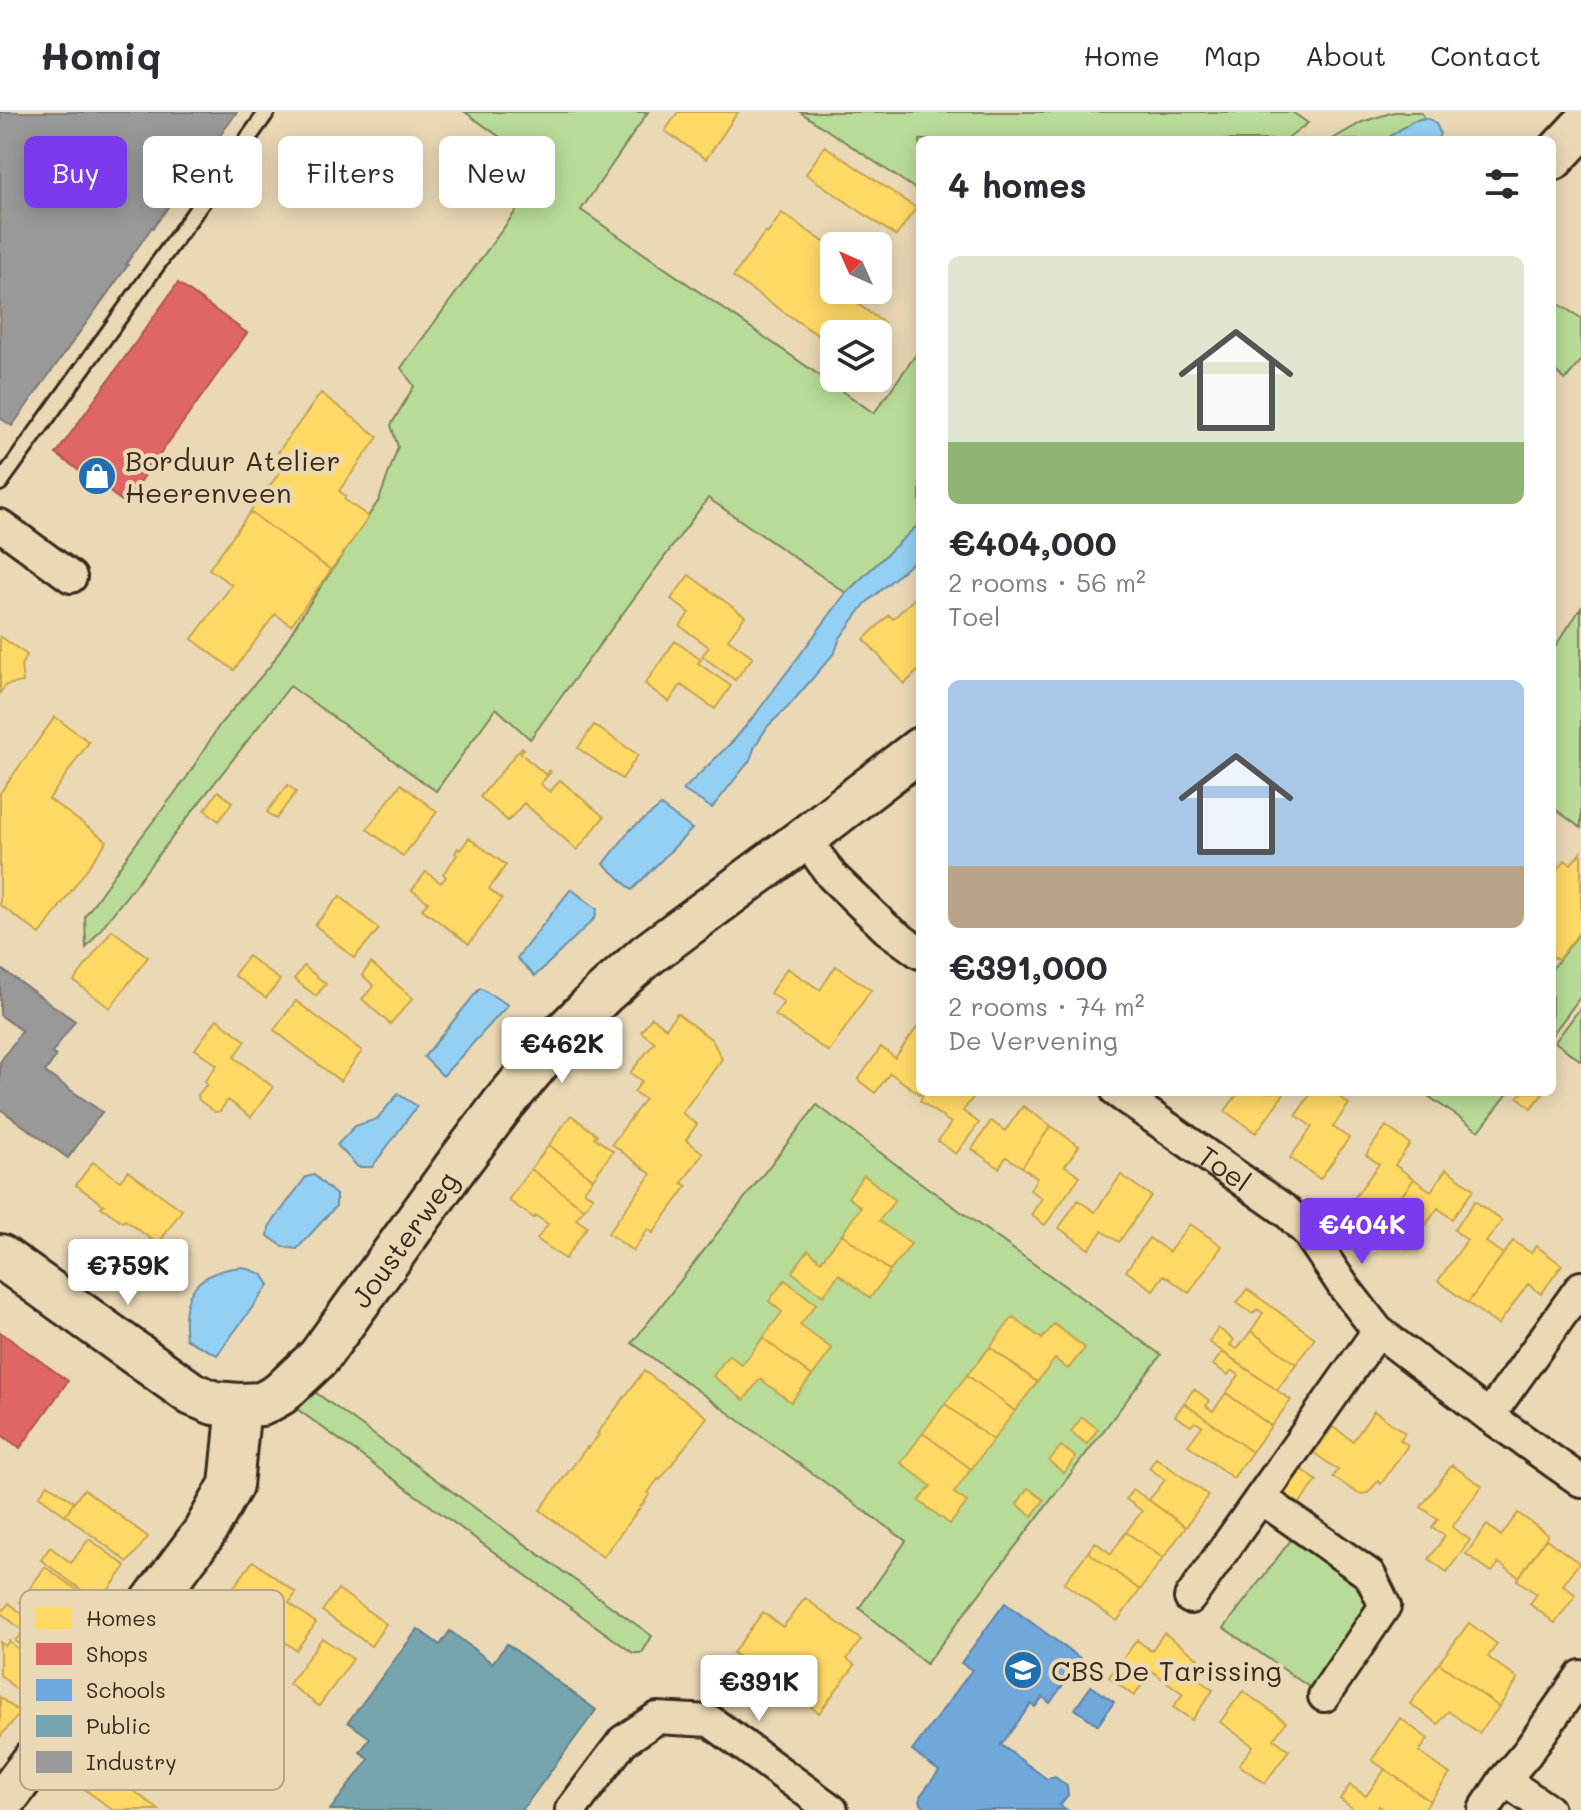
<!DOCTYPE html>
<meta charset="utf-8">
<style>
:root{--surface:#fff;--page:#f7f7f7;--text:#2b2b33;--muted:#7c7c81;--line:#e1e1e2;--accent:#7c3aed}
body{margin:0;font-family:Mali,sans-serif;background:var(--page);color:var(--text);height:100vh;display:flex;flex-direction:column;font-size:30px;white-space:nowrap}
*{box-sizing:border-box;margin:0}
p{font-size:26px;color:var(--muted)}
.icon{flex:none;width:44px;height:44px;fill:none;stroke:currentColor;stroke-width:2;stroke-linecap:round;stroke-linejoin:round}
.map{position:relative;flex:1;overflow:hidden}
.sheet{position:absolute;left:916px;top:24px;width:640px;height:960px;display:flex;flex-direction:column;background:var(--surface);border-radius:12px;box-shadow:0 4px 20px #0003}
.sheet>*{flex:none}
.banner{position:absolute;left:24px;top:24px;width:760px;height:72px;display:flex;gap:16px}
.needle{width:52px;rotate:315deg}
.buttons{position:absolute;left:820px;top:120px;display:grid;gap:16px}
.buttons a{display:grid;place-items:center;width:72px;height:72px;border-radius:12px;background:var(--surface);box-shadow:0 4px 20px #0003;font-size:40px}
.price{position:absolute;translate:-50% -68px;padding:0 18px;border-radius:8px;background:#fff;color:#222;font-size:26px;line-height:52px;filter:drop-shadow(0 2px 4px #0008)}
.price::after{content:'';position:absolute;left:50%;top:48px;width:24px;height:18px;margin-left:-12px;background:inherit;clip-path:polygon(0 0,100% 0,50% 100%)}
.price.on{background:var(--accent);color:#fff}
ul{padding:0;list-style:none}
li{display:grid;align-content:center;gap:16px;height:424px;padding:0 32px}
li span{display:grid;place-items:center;height:248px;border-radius:12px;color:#555}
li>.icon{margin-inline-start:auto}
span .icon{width:144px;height:144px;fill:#fffc;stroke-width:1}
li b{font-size:34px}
h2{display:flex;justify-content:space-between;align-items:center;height:96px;padding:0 32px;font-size:34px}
.tag{padding:0 28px;border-radius:12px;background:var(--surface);box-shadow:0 4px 20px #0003;font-size:28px;line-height:72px}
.tag.on{background:var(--accent);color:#fff}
header{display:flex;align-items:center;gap:48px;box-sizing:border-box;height:112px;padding:0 40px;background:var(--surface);border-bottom:2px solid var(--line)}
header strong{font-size:38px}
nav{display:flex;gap:44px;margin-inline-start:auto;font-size:28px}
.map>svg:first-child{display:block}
.green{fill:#b8dc97;stroke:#7a835a;stroke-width:2}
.water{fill:#93d0f4;stroke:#708e9e;stroke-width:2}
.homes{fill:#ffd966;stroke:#c4a450;stroke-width:2}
.shops{fill:#e06666;stroke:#ae5450;stroke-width:2}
.schools{fill:#6fa8dc;stroke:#5f82a3;stroke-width:2}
.public{fill:#76a5af;stroke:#648084;stroke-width:2}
.industry{fill:#999;stroke:#7d7874;stroke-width:2}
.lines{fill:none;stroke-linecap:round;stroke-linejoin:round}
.lane-casing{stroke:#3b2a1e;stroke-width:20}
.street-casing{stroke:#3b2a1e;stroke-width:36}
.secondary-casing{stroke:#3b2a1e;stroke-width:48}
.lane{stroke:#ebd9b6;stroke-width:14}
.street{stroke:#ebd9b6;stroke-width:30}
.secondary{stroke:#ebd9b6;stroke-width:42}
.labels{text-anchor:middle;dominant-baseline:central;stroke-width:8;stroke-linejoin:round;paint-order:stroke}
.poi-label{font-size:28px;fill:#3b2a1e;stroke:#ebd9b6;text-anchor:start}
.street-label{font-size:28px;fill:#3b2a1e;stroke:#ebd9b6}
.key{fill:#ebd9b6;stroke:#b6a488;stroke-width:2}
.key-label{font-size:22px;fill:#3b2a1e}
</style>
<header>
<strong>Homiq</strong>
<nav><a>Home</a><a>Map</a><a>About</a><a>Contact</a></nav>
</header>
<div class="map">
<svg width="1581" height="1698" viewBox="0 0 1581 1698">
<rect width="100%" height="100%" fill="#ebd9b6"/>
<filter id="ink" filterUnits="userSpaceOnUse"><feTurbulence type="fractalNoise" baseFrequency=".0125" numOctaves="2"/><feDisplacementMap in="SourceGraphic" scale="16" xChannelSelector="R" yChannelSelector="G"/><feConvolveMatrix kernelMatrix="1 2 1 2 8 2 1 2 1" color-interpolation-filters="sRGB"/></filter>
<g filter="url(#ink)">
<path class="green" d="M465,0H648L581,98L874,301L920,237V411L846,481L708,386L530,627L496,596L436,679L290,574L86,836L85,804L132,737L187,665L220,612L271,553L304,500L379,388L398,335L391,313L414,274L401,256L546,58Z
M800,0H1292L1308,11L1286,28H920V80Z
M1394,0H1421L1425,6L1413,9L1385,28H1331L1362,10Z
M1552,188L1581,206V249L1565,268L1552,256Z
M1581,496V716L1552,695V539Z
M1581,819V884L1552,923V857Z
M1581,895V949L1555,930Z
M1422,980H1509L1479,1019Z
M817,993L914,1066L1161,1243L926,1552L859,1496L906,1429L632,1231Z
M312,1278L652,1524L642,1541H633L297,1297Z
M1297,1420L1370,1479L1373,1498L1315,1579L1224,1516Z"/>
<path class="water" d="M1425,6C1435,8 1437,12 1440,22L1437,28H1385L1413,9Z
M920,411V444L865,492L840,526L835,540L789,594L768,614L755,634L750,648L712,696L683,678L734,628L755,603L846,481Z
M661,694L692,717L632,778L604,752L631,717Z
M571,777L597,797L595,806L535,864L517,846Z
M480,876L508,893L443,964L424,945Z
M398,982L417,994L372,1055H358L337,1033L355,1014L377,1007Z
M314,1063L336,1083V1094L297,1137L284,1135L268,1124L269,1115L306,1065Z
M243,1155L262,1162L269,1173L217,1243L186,1227C180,1181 196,1159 243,1155Z"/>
<path class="homes" d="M678,0H738L706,47L665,19Z
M825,34L916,96L896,124L806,62Z
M782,101L834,137V178H859L852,188L884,211L876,222H838L840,219L828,211L819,224L733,165L765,120L767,122Z
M321,281L378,325L339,379L346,384L344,387L369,405L331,458L250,400L289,348L278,340Z
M250,400L331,458L291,513L275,502L234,558L192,527L232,473L209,457Z
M689,463L745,504L728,527L753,545L735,568L702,544L709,535L680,514L689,501L671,487Z
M920,481V557L904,572L864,527L889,503L893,507Z
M0,524L27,543L21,553L23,570L6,573L0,581Z
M675,529L701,548L698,551L731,574L715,597L681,573L669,590L645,572Z
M55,605L89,630L49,687L107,729L40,822L0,793V681Z
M594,613L638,643L622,667L578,636Z
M522,635L524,637L520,641L546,663L549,658L551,660L540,672L550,680L560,668L604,705L577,738L524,691L508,709L480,685Z
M401,672L437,700L403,744L367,717Z
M288,673L296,680L276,707L267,700Z
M218,679L232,690L219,709L205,698Z
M469,726L506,753L489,777L502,787L469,832L422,797L428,790L412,778L426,760L441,771L446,765L443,762L457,743L455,741L458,736L460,738Z
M1581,740V818L1558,848L1552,844V766L1565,748L1571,752Z
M340,784L379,817L354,846L315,813Z
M112,818L148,845L110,896L74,869Z
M248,844L280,868L266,886L234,863Z
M371,851L413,886L390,912L362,887L374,874L362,863Z
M304,854L326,872L316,884L294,867Z
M836,854L871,878L829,940L775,903L784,890L770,881L787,856L820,878Z
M296,889L362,939L340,969L274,918Z
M677,901L712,928L722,947L682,1001L697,1012L686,1028L703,1041L682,1071L687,1074L653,1121L648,1117L633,1139L608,1121L651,1062L612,1032L645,987L634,980L642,969L630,961L655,930L641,920L652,905L666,916Z
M217,907L246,929L234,945L273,975L251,1005L228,988L220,999L215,1000L199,988L198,983L207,972L204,970L217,953L195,937Z
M918,914L920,916V980H924L922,984L890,961L875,981L858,968L881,935L895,946Z
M924,980H977L963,999L979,1011L956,1042L938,1029L951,1011L920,989Z
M1239,980H1285L1256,1021L1225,999Z
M1312,980H1333L1349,992L1333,1015L1349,1026L1320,1067L1290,1046L1312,1015L1296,1003Z
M1523,980H1545L1531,996L1518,985Z
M1023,994L1051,1014L1022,1055L1006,1045L999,1056L972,1037L991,1009L1005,1019Z
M571,1003L597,1023L594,1025L613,1039L593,1067L549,1033Z
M1051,1014L1079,1034L1065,1054L1080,1064L1045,1113L1031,1103L1042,1086L1030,1078L1037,1066L1022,1055Z
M1386,1014L1410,1032L1395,1053L1414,1067L1379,1115L1349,1093L1379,1052L1366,1043Z
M549,1033L593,1067L584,1079L593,1085L584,1097L531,1057Z
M93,1050L120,1069L128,1059L182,1098L158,1132L125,1108L123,1110L101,1095L104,1093L76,1073Z
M531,1057L584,1097L576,1107L587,1115L565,1147L537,1127L548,1112L536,1104L534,1106L508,1088Z
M1446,1057L1474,1077L1452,1107L1438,1096L1408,1137L1379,1115L1414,1067L1431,1079Z
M864,1063L895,1088L879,1109L911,1132L890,1159L842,1122L861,1095L848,1085Z
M1121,1063L1151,1084L1119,1130L1102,1119L1089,1137L1059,1116L1078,1088L1095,1100Z
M1475,1089L1502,1109L1486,1130L1503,1142L1468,1191L1438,1169L1467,1128L1454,1118Z
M1190,1112L1222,1134L1189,1181L1164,1163L1153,1178L1126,1159L1149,1126L1169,1140Z
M842,1122L890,1159L870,1186L839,1162L823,1184L792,1160L808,1138L821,1149Z
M1513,1129L1531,1141L1536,1134L1562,1153L1541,1182L1528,1172L1498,1213L1468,1191Z
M785,1168L816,1192L800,1213L832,1237L812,1264L763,1226L782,1200L769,1189Z
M1247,1177L1315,1226L1296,1252L1251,1219L1263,1201L1257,1197L1253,1202L1237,1191Z
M1013,1205L1042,1227L1054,1212L1085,1236L1068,1257L1055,1247L1037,1270L990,1235Z
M1218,1216L1234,1228L1230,1233L1237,1237L1251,1219L1296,1252L1277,1278L1209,1230Z
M763,1226L812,1264L791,1290L760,1267L744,1288L713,1264L729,1243L742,1253Z
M990,1235L1037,1270L1015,1299L967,1263Z
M1222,1240L1291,1288L1271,1314L1226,1281L1239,1263L1232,1258L1228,1263L1213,1253Z
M644,1259L707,1305L660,1368L658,1367L648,1381L650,1382L603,1445L540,1398L587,1335L588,1336L599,1323L597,1322Z
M967,1263L1015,1299L993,1328L945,1292Z
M1194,1277L1210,1289L1206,1294L1213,1299L1226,1281L1271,1314L1252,1340L1184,1291Z
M1184,1291L1252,1340L1233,1366L1188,1333L1202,1314L1195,1310L1191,1314L1175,1304Z
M945,1292L993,1328L971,1357L923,1321Z
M1374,1299L1405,1321L1400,1328L1408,1333L1381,1372L1378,1369L1368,1381L1359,1382L1333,1365L1338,1358L1314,1341L1333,1315L1353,1329Z
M1082,1305L1098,1317L1087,1332L1071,1320Z
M923,1321L971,1357L954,1381L967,1390L950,1412L919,1389L931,1374L901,1351Z
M1061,1334L1076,1345L1064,1361L1049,1349Z
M1156,1346L1208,1383L1186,1415L1149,1388L1165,1368L1149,1356Z
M1452,1353L1482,1374L1452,1415L1470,1428L1447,1460L1429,1447L1445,1424L1432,1415L1438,1407L1421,1395Z
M1302,1357L1317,1369L1298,1393L1283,1382Z
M48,1372L74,1390L65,1403L39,1384Z
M1028,1376L1044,1388L1032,1404L1017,1392Z
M84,1377L148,1425L128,1450L65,1403Z
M1133,1377L1186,1415L1163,1446L1126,1420L1142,1399L1126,1387Z
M1518,1401L1548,1423L1519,1465L1499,1451L1492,1460L1466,1442L1487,1413L1501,1424Z
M1126,1420L1163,1446L1140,1478L1088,1440L1095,1430L1111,1442Z
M89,1427L126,1454L99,1491L41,1448L50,1435L71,1451Z
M1546,1427L1579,1451L1563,1473L1576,1483L1555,1511L1530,1492L1537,1482L1517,1468Z
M1088,1440L1140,1478L1117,1509L1064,1471Z
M253,1449L296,1481L289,1491L316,1511L296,1538L225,1487Z
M45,1455L98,1493L100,1502L92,1513L84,1512L73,1528L20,1490Z
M338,1477L386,1512L371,1534L322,1499Z
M805,1486L861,1528L847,1547L855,1553L819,1601L785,1575L789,1569L768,1554L762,1563L733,1541L763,1500L783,1515Z
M9,1491L69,1540L53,1560L15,1529L23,1519L1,1501Z
M1469,1511L1497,1532L1488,1545L1518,1567L1499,1595L1439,1551Z
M1164,1521L1207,1553L1198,1567L1213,1578L1192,1608L1173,1595L1183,1582L1152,1559L1134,1584L1109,1565L1137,1528L1151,1539Z
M322,1526L353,1547L319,1594L289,1572Z
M9,1529L51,1566L30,1589L0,1563V1530L5,1534Z
M1439,1551L1499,1595L1479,1621L1448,1599L1438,1612L1410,1592Z
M1243,1579L1286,1610L1274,1627L1289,1638L1265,1671L1239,1653L1253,1634L1220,1610Z
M0,1585L20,1601L0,1625Z
M1400,1606L1428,1627L1419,1640L1450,1662L1430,1689L1372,1648Z
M97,1651L159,1698H113L80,1674Z
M1385,1657L1430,1689L1424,1698H1384L1379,1694L1376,1698H1355L1340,1687L1350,1673L1366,1684Z"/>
<path class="shops" d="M178,171L247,221L125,391L56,342Z
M0,1220L68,1269L20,1336L0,1322Z"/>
<path class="schools" d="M1005,1491L1081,1547L1050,1591L1043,1585L1035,1595L1031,1592L1001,1633L1047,1667L1055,1665L1067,1674L1068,1683L1060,1693L1067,1698H929L921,1692L920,1684L939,1659L912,1639L972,1558L961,1551Z
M1091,1574L1114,1590L1098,1613L1075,1597Z"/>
<path class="public" d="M418,1517L440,1533L450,1519L492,1551L507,1532L596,1598L522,1698H330L369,1647L360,1640L370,1626L348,1610Z"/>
<path class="industry" d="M0,0H237L153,116L152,115L126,152L128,153L12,314L0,306Z
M0,856L75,909L52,941L56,944L45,960L102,1000L68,1046L0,997V950L22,919L0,903Z"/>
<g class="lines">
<g class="lane-casing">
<path id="lane" d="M0,371L267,0"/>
</g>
<g class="street-casing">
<g id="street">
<path d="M0,413L71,465"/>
<path d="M805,726L832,764L887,817L920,841"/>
<path id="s1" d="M1117,980L1286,1099L1308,1121L1344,1175L1378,1219L1489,1304L1581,1369"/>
<path d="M1489,1304L1581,1175"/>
<path d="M1261,1386L1370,1463L1385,1494L1324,1584"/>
<path d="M1190,1486L1378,1219"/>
<path d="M1504,1668L1548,1698"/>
<path d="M571,1698L623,1629L657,1606L710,1609L832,1698"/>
<path d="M1484,1698L1504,1668L1527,1641L1581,1564"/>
</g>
</g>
<g class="secondary-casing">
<g id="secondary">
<path d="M1552,47L1581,16"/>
<path id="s2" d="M0,1144L192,1282L214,1291L239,1293L262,1292L280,1282L319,1245L457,1053L504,991L557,928L604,881L647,843L805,726L920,637"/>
<path d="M0,1694L204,1421L231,1373L239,1293"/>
</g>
</g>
<use href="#lane" class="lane"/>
<use href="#street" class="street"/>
<use href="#secondary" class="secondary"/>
</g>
</g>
<defs>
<g id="shop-disc" transform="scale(2)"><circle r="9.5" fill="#1f6fb2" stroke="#ebd9b6"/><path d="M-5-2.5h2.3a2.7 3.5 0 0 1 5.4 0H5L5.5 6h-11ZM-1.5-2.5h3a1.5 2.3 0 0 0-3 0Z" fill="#fff"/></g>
<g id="school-disc" transform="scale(2)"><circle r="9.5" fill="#1f6fb2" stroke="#ebd9b6"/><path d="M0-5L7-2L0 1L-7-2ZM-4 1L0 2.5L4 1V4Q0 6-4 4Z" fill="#fff"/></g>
</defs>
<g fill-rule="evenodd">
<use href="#shop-disc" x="97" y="364"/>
<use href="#school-disc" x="1023" y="1558"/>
</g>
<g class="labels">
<g class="poi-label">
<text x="125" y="348">Borduur Atelier<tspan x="125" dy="32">Heerenveen</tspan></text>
<text x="1051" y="1558">CBS De Tarissing</text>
</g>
<g class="street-label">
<text stroke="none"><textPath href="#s1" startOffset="132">Toel</textPath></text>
<text stroke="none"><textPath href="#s2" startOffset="528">Jousterweg</textPath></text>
</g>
</g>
<rect x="20" y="1478" width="264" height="200" rx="12" class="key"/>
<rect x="36" y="1495" width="36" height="22" fill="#ffd966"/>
<rect x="36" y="1531" width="36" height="22" fill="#e06666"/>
<rect x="36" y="1567" width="36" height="22" fill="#6fa8dc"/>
<rect x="36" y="1603" width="36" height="22" fill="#76a5af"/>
<rect x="36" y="1639" width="36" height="22" fill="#999"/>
<g class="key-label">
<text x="86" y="1514">Homes</text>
<text x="86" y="1550">Shops</text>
<text x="86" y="1586">Schools</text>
<text x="86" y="1622">Public</text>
<text x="86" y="1658">Industry</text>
</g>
</svg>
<div class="buttons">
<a><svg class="needle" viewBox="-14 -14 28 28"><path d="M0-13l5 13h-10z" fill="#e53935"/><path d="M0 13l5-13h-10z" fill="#7c7c81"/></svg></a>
<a><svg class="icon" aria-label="layers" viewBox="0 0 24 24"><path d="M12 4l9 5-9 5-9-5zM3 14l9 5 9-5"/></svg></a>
</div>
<b class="price" style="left:562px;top:973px">€462K</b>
<b class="price on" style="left:1362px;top:1154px">€404K</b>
<b class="price" style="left:128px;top:1195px">€759K</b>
<b class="price" style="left:759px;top:1611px">€391K</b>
<div class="banner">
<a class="tag on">Buy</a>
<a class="tag">Rent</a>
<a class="tag">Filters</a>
<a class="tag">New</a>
</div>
<section class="sheet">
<h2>4 homes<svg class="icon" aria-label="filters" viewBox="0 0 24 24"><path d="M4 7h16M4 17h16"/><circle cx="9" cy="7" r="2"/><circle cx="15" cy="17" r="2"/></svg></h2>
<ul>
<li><span style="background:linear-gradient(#dfe7d0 75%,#8fb573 0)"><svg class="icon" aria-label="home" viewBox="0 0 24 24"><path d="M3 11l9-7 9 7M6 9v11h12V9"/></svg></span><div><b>€404,000</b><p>2 rooms · 56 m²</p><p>Toel</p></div></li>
<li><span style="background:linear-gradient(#a9c7e8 75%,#b9a48a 0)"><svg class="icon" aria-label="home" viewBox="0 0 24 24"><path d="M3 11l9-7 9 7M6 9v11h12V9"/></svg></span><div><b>€391,000</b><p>2 rooms · 74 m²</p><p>De Vervening</p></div></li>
</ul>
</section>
</div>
